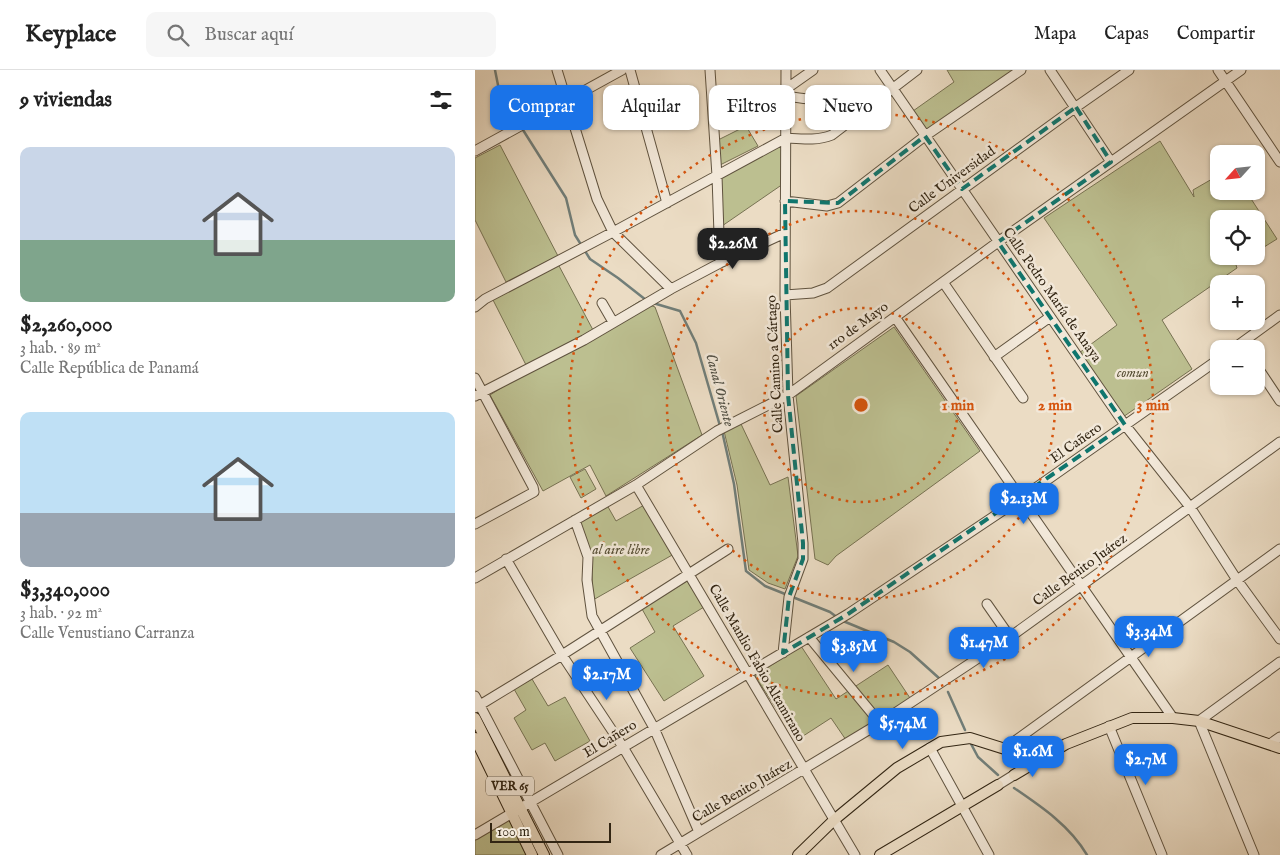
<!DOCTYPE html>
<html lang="es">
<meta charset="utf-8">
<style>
:root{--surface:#fff;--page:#f6f6f6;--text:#222;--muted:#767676;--line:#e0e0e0;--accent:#1a73e8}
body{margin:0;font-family:"IM FELL English",serif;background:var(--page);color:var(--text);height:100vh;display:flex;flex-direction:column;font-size:19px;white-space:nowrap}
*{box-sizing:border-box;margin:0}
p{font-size:16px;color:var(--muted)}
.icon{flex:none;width:28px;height:28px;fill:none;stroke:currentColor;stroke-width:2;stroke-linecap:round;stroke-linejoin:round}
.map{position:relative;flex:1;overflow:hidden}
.details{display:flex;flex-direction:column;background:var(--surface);width:475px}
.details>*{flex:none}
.guide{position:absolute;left:15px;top:15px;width:475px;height:45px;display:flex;gap:10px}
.needle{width:32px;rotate:243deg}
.controls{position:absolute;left:735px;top:75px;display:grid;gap:10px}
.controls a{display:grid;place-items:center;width:55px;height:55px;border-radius:10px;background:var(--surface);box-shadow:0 1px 4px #0004;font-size:25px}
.scale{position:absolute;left:15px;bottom:12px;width:121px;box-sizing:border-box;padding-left:5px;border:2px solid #322513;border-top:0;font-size:14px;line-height:18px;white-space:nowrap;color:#322513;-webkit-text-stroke:4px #f2e8d9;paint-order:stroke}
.price{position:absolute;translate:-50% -42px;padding:0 11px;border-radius:10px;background:var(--accent);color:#fff;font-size:16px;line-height:32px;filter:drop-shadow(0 1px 2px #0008)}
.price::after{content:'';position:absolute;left:50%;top:30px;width:15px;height:11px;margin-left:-8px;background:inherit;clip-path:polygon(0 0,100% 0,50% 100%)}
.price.selected{background:#222;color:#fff}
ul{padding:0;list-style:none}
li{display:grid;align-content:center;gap:10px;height:265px;padding:0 20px}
li span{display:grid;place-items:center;height:155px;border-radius:10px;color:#555}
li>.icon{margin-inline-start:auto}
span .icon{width:90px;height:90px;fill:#fffc;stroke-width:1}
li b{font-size:21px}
h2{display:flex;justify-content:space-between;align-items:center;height:60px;padding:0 20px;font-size:21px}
.tag{padding:0 18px;border-radius:10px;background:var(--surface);box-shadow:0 1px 4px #0004;font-size:18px;line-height:45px}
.tag.selected{background:var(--accent);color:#fff}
header{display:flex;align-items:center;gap:30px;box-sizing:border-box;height:70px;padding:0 25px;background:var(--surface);border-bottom:1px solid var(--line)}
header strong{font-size:24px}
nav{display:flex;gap:28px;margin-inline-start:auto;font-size:18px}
.search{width:350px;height:45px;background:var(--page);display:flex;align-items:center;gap:12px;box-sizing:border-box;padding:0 18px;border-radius:10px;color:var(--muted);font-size:19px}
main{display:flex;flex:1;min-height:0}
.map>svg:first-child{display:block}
.green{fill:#bcbf90;stroke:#777252}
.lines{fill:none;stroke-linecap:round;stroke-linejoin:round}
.stream{stroke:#717e79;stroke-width:2.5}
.minor-casing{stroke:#60533f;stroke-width:11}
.major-casing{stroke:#322513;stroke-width:12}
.minor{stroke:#f2e8d9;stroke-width:9}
.major{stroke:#ebdcc4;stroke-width:10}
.marked{fill:none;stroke:#0f766e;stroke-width:4;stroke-dasharray:10 6;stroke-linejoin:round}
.ring{fill:none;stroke:#d6540d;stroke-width:2.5;stroke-dasharray:2.5 5}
.labels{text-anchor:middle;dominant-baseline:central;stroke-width:5;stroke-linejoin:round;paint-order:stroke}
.shield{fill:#f2e8d9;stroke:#6c604e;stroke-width:1}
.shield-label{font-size:12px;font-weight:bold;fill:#322513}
.street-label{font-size:14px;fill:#322513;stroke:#f2e8d9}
.park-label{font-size:14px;font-style:italic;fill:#544c32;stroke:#f2e8d9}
.water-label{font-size:15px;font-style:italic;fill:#525146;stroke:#f2e8d9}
.centre{fill:#d6540d;stroke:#f2e8d9;stroke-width:2.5}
.ring-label{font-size:15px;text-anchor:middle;font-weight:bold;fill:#d6540d;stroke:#f2e8d9;stroke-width:5;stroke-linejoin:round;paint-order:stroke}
</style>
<header>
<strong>Keyplace</strong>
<div class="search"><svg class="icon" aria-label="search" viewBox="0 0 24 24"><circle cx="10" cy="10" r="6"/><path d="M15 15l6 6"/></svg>Buscar aquí</div>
<nav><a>Mapa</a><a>Capas</a><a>Compartir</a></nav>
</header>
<main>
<section class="details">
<h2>9 viviendas<svg class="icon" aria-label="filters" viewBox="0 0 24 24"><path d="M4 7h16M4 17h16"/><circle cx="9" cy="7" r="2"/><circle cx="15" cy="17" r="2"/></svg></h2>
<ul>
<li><span style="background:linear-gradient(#c9d6e8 60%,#7fa58c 0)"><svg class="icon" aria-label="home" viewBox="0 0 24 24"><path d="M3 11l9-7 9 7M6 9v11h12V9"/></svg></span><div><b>$2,260,000</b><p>3 hab. · 89 m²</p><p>Calle República de Panamá</p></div></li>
<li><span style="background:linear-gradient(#bfe0f5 65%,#9aa5b1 0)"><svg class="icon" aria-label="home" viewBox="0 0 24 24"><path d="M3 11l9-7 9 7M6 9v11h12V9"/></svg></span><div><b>$3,340,000</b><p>3 hab. · 92 m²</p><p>Calle Venustiano Carranza</p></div></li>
</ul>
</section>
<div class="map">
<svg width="805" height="785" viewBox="0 0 805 785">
<rect width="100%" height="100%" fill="#ebdcc4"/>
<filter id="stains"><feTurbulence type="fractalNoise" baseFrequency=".004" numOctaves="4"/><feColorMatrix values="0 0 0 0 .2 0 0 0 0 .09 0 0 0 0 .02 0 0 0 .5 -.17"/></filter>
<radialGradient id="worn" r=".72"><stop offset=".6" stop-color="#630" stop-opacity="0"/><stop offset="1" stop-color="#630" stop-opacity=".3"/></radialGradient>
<path class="green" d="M472,0H541L451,60L438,41L479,12Z
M271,56L283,76L245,95L243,70Z
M685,71L719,127L718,120L744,105V121H771L802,169L781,182V149H744V186H775L761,195L762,198L687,250L717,299L648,347L604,283L642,255L569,148Z
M308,73V114L247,156L244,107Z
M25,75L83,186L31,212L0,150V88Z
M83,194L118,260L51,295L17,228Z
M165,231L180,237L227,365L131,426L115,395L68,421L15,325Z
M419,257L505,381L361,486L353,495L340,489L321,326Z
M266,354L295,415L313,407L323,486L310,519L293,513L274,500L262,415L249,361Z
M110,399L121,419L106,428L95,407Z
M171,434L199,484L118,530L116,485L103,451L132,435L141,451Z
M212,511L229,537L198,556L229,606L189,631L155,578L180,562L167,539Z
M326,576L361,629L413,595L435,628L371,670L356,648L322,670L280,606Z
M57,609L73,636L90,627L115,671L80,691L70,673L57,680L39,648L51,640L39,619Z
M34,746L53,785H0V766Z"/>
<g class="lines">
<path class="stream" d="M20,0L23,15L36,41L91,128L100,165L115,189L143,208L171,230
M178,233L205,241L221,273L245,356
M247,361L259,414L271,501L290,516L355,542L363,548
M368,551L419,572L435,582L465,609
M473,622L490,660
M495,672L503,687L523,705
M539,718C567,737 595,756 612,785"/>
<g class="minor-casing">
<path id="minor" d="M82,0L122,129L138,162L196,219
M155,0L192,133
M235,0L242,106L245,193
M405,0L650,355L715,437L762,510L805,569
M575,0L636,92
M743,0L805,92
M311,19L338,0
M311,26C326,28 339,32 352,25
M0,81L147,0
M310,131L352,136L363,133L450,66L546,0
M468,212L548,328
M310,225L338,223L352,218L601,37L654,0
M127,233L138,252
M0,237L10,229L138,162L311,68C327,69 342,71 357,65L442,0
M420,247L698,648
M758,279L805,245
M519,287L575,247
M781,295L805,331
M0,308L58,417L59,422L0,454
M0,326L109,270L196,219L245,193L310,163
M161,415L380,785
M100,450L113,487L112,510L117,546L179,658L224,762
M31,489L87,585L148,677L212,785
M0,508L161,415L242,361L313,325L523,172L766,0
M512,534L535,567
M334,567L405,653
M308,583L314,527L328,489V473L313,325L310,225L311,0
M0,626L83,785
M0,638L87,585L253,479
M634,656L687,785
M795,674L805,667
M455,678L514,785
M529,679L805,479
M523,715L539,705
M0,765L373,544L545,429L744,289
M186,785L405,653L535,567L805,372
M779,785L724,651L805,592"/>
</g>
<g class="major-casing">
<path id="major" d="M0,648L69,785
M0,668L57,785
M539,705L591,674L657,648H698L724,651L805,678
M323,785L359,750L422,698L466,672L495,668L565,690
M405,785L523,715"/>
</g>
<use href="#minor" class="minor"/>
<use href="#major" class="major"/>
</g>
<path class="marked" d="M601,37L636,92L523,172L650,355L373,544L308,583L314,527L328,489V473L313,325L310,131L363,133L450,66L487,119Z"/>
<g class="ring">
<circle cx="386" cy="335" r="97"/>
<circle cx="386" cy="335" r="194"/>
<circle cx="386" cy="335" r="292"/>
</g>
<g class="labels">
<rect class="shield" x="11" y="706.5" width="48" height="19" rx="4"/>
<g class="shield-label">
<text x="35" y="716">VER 65</text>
</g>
<g class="street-label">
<text transform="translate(477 110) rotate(-36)">Calle Universidad</text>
<text transform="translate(577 225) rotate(55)">Calle Pedro María de Anaya</text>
<text transform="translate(383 256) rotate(-36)">1ro de Mayo</text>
<text transform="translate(300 294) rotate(-93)">Calle Camino a Cártago</text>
<text transform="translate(601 373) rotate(-35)">El Cañero</text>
<text transform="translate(605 500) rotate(-36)">Calle Benito Juárez</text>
<text transform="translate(282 593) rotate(60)">Calle Manlio Fabio Altamirano</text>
<text transform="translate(135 669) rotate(-31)">El Cañero</text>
<text transform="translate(267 721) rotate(-30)">Calle Benito Juárez</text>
</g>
<g class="park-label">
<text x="658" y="303">comun</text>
<text x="146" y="480">al aire libre</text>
</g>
<g class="water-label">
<text transform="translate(245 320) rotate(75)">Canal Oriente</text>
</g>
</g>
<circle cx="386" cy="335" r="8" class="centre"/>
<g class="ring-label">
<text x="483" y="340">1 min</text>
<text x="580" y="340">2 min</text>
<text x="678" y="340">3 min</text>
</g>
<rect width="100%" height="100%" filter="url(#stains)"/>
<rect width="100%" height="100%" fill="url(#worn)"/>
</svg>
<div class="controls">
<a><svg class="needle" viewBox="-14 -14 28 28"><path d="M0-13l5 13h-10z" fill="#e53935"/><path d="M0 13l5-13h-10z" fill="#767676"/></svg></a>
<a><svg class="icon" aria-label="locate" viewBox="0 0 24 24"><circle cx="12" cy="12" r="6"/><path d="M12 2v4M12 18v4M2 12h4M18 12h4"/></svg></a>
<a>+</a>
<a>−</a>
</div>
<div class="scale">100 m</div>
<b class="price selected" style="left:258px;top:200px">$2.26M</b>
<b class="price" style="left:549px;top:455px">$2.13M</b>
<b class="price" style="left:674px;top:588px">$3.34M</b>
<b class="price" style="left:509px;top:599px">$1.47M</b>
<b class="price" style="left:379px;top:603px">$3.85M</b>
<b class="price" style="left:132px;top:631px">$2.17M</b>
<b class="price" style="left:428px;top:680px">$5.74M</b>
<b class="price" style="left:558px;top:708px">$1.6M</b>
<b class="price" style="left:671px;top:716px">$2.7M</b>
<div class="guide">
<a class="tag selected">Comprar</a>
<a class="tag">Alquilar</a>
<a class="tag">Filtros</a>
<a class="tag">Nuevo</a>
</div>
</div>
</main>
